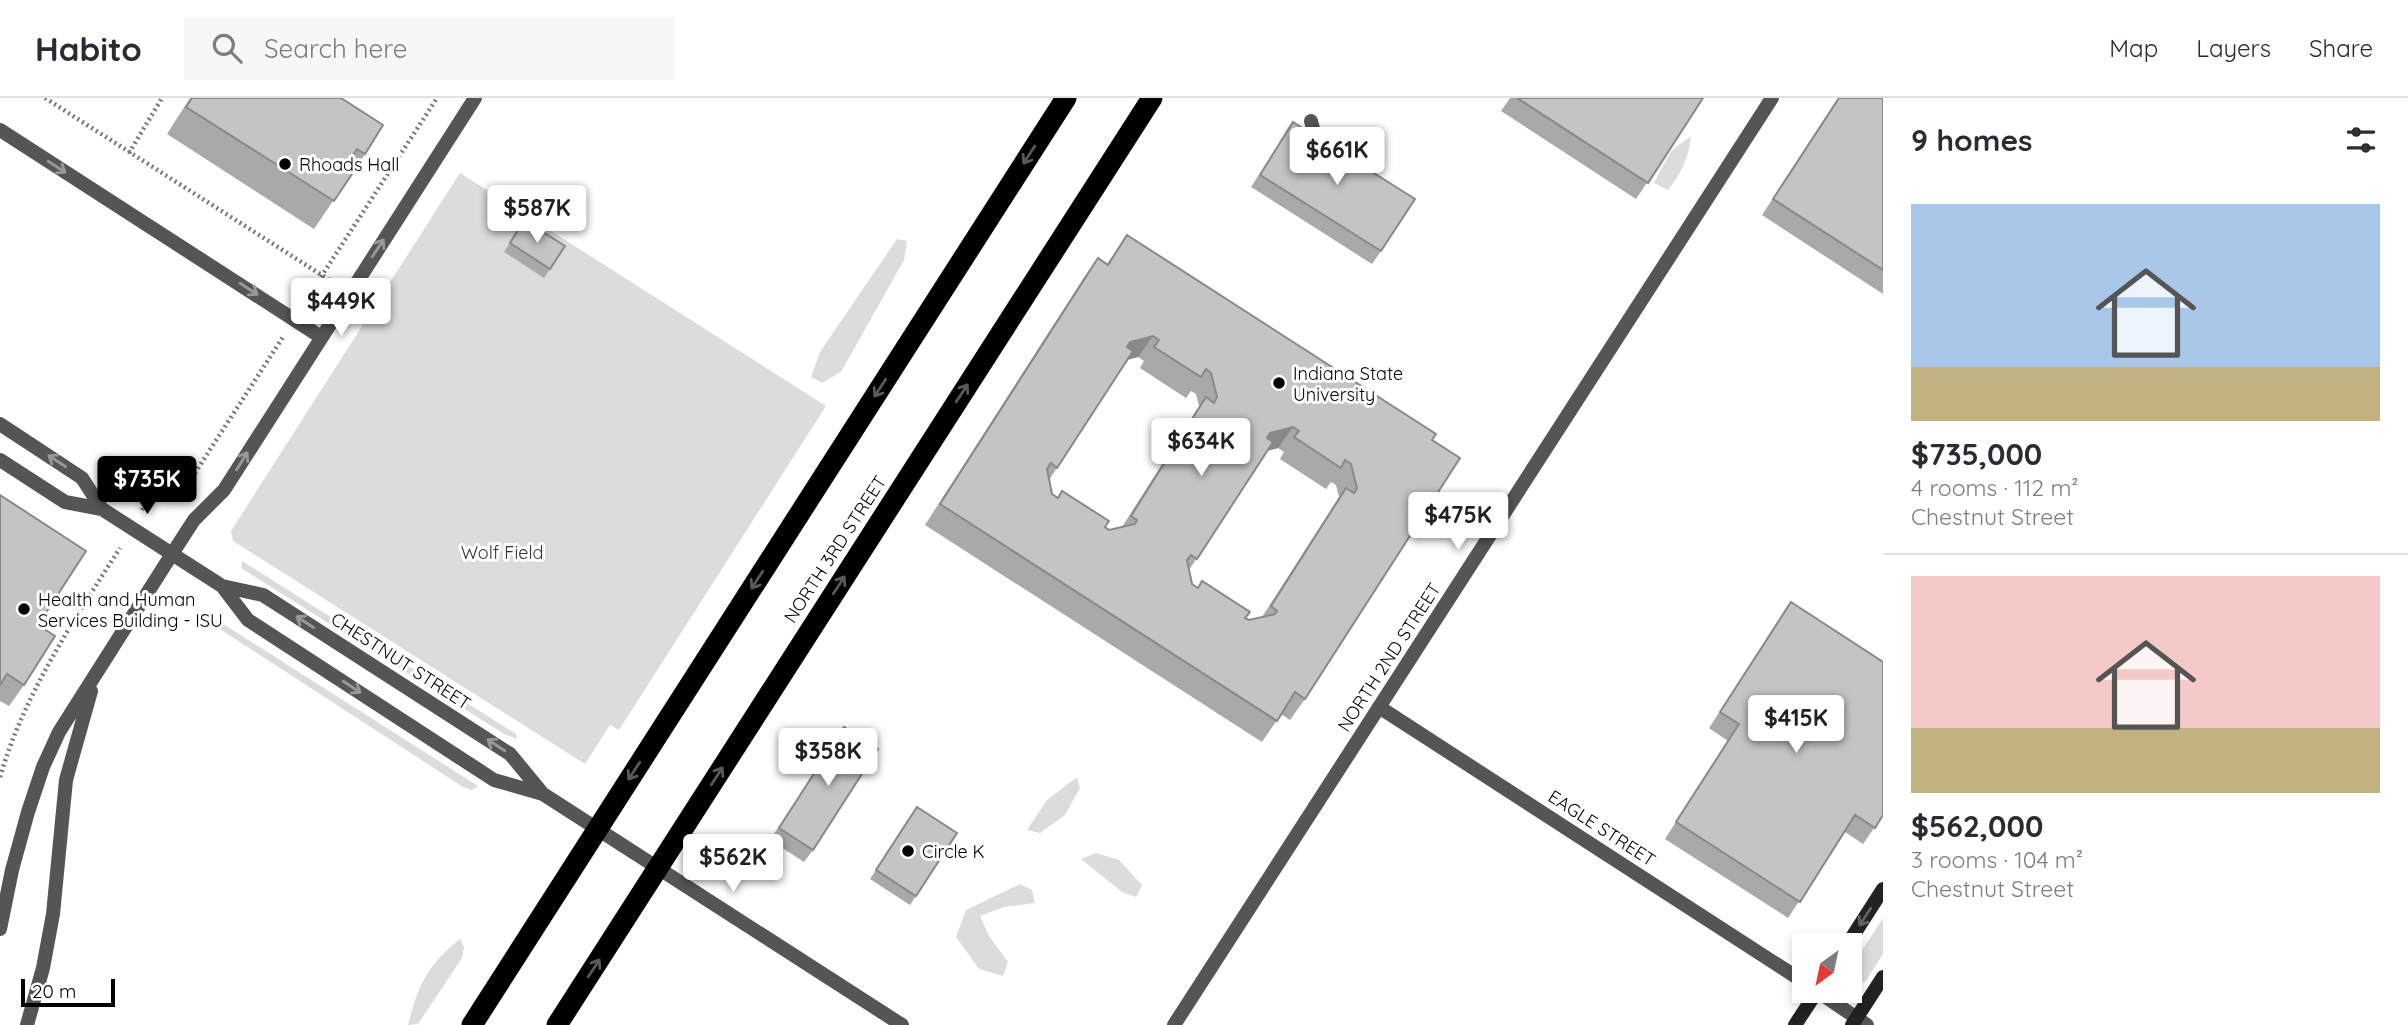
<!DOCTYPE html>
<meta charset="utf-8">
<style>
:root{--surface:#fff;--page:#f7f7f7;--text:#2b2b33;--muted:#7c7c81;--line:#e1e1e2;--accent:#000}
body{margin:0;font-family:Quicksand,sans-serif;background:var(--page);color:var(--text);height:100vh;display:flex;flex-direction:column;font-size:26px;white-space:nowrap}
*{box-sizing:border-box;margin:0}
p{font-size:23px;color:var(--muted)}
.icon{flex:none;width:38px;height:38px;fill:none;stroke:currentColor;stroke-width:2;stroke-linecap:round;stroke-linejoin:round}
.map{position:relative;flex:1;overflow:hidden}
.side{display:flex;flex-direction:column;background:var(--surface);width:525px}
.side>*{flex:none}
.needle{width:46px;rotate:213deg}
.buttons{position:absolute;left:1792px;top:835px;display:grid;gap:14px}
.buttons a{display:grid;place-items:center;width:70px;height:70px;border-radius:0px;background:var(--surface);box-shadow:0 4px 10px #0003;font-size:35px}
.scale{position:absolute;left:21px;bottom:18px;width:94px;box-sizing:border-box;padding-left:7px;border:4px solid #000;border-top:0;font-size:19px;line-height:24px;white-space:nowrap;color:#000;-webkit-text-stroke:5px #fff;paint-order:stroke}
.price{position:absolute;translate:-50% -60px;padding:0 16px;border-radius:7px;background:#fff;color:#222;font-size:23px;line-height:46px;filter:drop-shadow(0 2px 4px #0008)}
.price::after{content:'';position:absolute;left:50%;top:42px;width:21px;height:16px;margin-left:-10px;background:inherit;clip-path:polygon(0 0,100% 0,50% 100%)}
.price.active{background:var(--accent);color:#fff}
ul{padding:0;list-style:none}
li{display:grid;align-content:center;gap:14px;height:371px;padding:0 28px}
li+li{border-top:2px solid var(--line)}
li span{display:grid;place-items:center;height:217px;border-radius:0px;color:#555}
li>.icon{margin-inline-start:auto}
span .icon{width:126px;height:126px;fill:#fffc;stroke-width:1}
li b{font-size:30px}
h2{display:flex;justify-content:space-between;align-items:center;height:84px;padding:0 28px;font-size:30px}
header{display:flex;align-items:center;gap:42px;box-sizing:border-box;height:98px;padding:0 35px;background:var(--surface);border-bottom:2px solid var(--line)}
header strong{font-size:33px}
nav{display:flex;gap:38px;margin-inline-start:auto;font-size:24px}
.search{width:490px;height:63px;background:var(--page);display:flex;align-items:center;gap:18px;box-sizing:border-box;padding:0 24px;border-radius:0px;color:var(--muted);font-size:26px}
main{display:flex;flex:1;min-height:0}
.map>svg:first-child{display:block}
.green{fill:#dcdcdc}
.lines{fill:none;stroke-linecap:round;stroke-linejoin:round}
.path{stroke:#777;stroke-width:4.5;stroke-dasharray:2 3.5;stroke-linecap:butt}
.lane{stroke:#555;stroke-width:14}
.street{stroke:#555;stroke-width:14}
.secondary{stroke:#222;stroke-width:14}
.highway{stroke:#000;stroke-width:21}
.wall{fill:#a9a9a9;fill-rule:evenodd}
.shaded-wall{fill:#898989}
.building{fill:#c4c4c4;stroke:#898989;stroke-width:2;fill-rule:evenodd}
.oneway{stroke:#595959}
.oneway2{stroke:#999}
.oneway3{stroke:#646464}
.poi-dot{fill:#000;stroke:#fff;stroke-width:2.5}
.labels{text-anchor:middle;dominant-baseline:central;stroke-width:6;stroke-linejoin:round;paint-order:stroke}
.poi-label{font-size:18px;fill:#000;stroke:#fff;text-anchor:start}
.street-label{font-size:18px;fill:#000;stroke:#fff}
.park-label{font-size:18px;fill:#333;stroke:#fff}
</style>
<header>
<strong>Habito</strong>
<div class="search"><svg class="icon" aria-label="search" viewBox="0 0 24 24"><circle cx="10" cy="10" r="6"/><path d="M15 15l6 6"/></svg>Search here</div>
<nav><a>Map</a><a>Layers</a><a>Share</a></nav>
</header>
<main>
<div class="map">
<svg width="1883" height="927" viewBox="0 0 1883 927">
<rect width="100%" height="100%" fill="#fff"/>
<path class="green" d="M1691,38C1689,60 1681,75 1668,92L1654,85L1671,53Z
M460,75L826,308L619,632L610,627L585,666L233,443L231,433Z
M897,141L907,143L904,162L841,274L822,285L811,279L820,254Z
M242,463L516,636L517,641L504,636L241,470Z
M208,521L217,522L478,688L472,692L463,689L212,526Z
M1077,679L1080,690L1065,717L1040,735L1027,732L1047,702Z
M1096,755L1119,762L1142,787L1136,799L1122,794L1081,761Z
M1020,786L1032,792L1035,805L1004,809L980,818L989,838L1008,864L1003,878L979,871L956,839L966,812Z
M1883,820V856L1866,883L1859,886L1850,883V871Z
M460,841L464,849L462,860L418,926L408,927C418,888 427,867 460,841Z"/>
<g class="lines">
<path class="path" d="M45,0L331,183
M129,55L162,0
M306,202L437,0
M142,412L152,393L180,398L283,239
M0,679C24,596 74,522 120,450"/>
<path class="lane" d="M1311,23L1315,38L1328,47
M0,32L321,239
M1379,609L1804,884
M0,831L12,772L28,714L43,669L59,634L172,456
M27,927L43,870L53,816L66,682L91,593"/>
<path class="street" d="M0,326L82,380L102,411
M0,362L65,404L102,411L222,488L263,497L510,656L543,696
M172,456L194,422L224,392L475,0
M222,488L248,522L494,682L543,696L902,927
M1817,893L1867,927
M1174,927L1772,0"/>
<path class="secondary" d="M1847,847L1883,791
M1795,927L1818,892
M1852,927L1883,879"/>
<path class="highway" d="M472,927L1066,0
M557,927L1152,0"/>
</g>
<path class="wall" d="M190,0H341L365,56L314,131L167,36Z
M1510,0H1703L1636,101L1501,13Z
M1838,0H1883V196L1762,117Z
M1293,24L1381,153L1372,166L1251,89Z
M524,122L550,171L544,180L504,154Z
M1127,137L1432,342L1305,601L1290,622L1281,616L1262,644L925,427L1083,181L1098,160L1107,166ZM1138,259L1144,263L1140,270L1186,300L1191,293L1196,296L1199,308L1122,429L1109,432L1052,396L1049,382L1127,262ZM1278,350L1284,354L1280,361L1326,391L1331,384L1336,387L1339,399L1262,519L1249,522L1192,486L1189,472L1267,353Z
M0,397L38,527L24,587L9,608L0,603Z
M1791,504L1883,717L1863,746L1845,734L1788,820L1665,741L1728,643L1709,630Z
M844,629L813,752L804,764L770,742Z
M917,709L957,735L910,807L870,781Z"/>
<path class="shaded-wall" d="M1153,238L1138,259L1115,265L1130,244Z
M1293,329L1278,350L1255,356L1270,335Z"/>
<path class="building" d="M192,0H341L383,27L365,56L357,51L344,71L352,76L334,103L186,9Z
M1517,0H1703L1648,85Z
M1839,0H1883V172L1773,101Z
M1293,24L1415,101L1381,153L1260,77Z
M524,122L565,148L550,171L510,145Z
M1127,137L1436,336L1432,342L1460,360L1305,601L1295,594L1277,623L940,406L1098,160L1108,167ZM1153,238L1159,242L1154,249L1201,279L1206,271L1211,275L1217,299L1214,305L1206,299L1131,418L1137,422L1135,426L1109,432L1105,429L1109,423L1062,393L1058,400L1052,396L1047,371L1051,365L1057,370L1133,253L1127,249L1130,244ZM1293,329L1299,333L1294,339L1341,370L1345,362L1351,366L1357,390L1354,395L1346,390L1271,508L1277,513L1275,516L1249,522L1245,520L1250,514L1202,483L1198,490L1192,486L1187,462L1191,457L1197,461L1273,344L1267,340L1270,335Z
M0,397L86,453L38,527L55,538L24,587L7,576L0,587Z
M1791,504L1883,564V717L1875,730L1855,717L1800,804L1676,724L1739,626L1720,614Z
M844,629L878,651L813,752L779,730Z
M917,709L957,735L916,798L876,772Z"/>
<defs><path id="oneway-shaft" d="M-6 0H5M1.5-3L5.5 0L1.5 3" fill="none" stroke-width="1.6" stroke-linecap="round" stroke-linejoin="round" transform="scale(1.75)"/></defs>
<g class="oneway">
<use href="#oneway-shaft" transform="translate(1029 57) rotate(123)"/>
<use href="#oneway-shaft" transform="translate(880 290) rotate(123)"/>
<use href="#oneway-shaft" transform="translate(962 295) rotate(-57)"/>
<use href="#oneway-shaft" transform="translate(757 482) rotate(123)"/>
<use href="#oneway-shaft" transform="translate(839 487) rotate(-57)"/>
<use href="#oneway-shaft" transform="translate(634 673) rotate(123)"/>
<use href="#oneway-shaft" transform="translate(717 678) rotate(-57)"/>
<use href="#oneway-shaft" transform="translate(594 870) rotate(-57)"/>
</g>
<g class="oneway2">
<use href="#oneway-shaft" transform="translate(57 69) rotate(33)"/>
<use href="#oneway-shaft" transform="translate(378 150) rotate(-57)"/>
<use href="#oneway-shaft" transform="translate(249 191) rotate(33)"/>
<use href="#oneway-shaft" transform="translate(57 363) rotate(-147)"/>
<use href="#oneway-shaft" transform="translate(242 363) rotate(-58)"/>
<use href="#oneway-shaft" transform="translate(305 524) rotate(-147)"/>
<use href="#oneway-shaft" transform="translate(352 589) rotate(33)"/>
<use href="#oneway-shaft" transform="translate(496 647) rotate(-147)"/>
</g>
<use class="oneway3" href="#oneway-shaft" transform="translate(1865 819) rotate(123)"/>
<g class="poi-dot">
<circle cx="285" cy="66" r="7"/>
<circle cx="1279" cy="285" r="7"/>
<circle cx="24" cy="511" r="7"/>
<circle cx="908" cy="753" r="7"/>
</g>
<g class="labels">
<g class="poi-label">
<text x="299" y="66">Rhoads Hall</text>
<text x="1293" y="275">Indiana State<tspan x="1293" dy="21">University</tspan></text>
<text x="38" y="501">Health and Human<tspan x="38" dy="21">Services Building - ISU</tspan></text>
<text x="922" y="753">Circle K</text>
</g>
<g class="street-label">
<text transform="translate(835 451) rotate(-57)">NORTH 3RD STREET</text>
<text transform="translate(1389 559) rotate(-57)">NORTH 2ND STREET</text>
<text transform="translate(401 563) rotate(33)">CHESTNUT STREET</text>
<text transform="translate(1602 730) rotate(33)">EAGLE STREET</text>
</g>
<g class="park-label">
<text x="502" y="454">Wolf Field</text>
</g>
</g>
</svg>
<div class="buttons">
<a><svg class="needle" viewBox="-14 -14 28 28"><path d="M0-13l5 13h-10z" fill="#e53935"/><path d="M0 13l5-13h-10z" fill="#7c7c81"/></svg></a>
</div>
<div class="scale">20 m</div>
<b class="price" style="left:1337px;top:89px">$661K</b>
<b class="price" style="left:537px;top:147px">$587K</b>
<b class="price" style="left:341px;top:240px">$449K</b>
<b class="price" style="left:1201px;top:380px">$634K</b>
<b class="price active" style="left:147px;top:418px">$735K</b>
<b class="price" style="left:1458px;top:454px">$475K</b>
<b class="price" style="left:1796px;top:657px">$415K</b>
<b class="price" style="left:828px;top:690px">$358K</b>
<b class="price" style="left:733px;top:796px">$562K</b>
</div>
<section class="side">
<h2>9 homes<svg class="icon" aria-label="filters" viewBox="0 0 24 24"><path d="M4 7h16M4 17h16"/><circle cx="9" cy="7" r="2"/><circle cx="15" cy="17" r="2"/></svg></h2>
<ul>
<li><span style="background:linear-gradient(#a9c7e8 75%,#c2b280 0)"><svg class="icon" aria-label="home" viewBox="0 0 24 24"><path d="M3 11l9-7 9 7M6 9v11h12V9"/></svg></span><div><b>$735,000</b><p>4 rooms · 112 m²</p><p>Chestnut Street</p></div></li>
<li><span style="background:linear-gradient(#f6c9c9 70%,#c2b280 0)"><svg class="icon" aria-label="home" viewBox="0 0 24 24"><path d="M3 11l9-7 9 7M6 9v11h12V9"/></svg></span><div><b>$562,000</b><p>3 rooms · 104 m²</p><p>Chestnut Street</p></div></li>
</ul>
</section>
</main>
